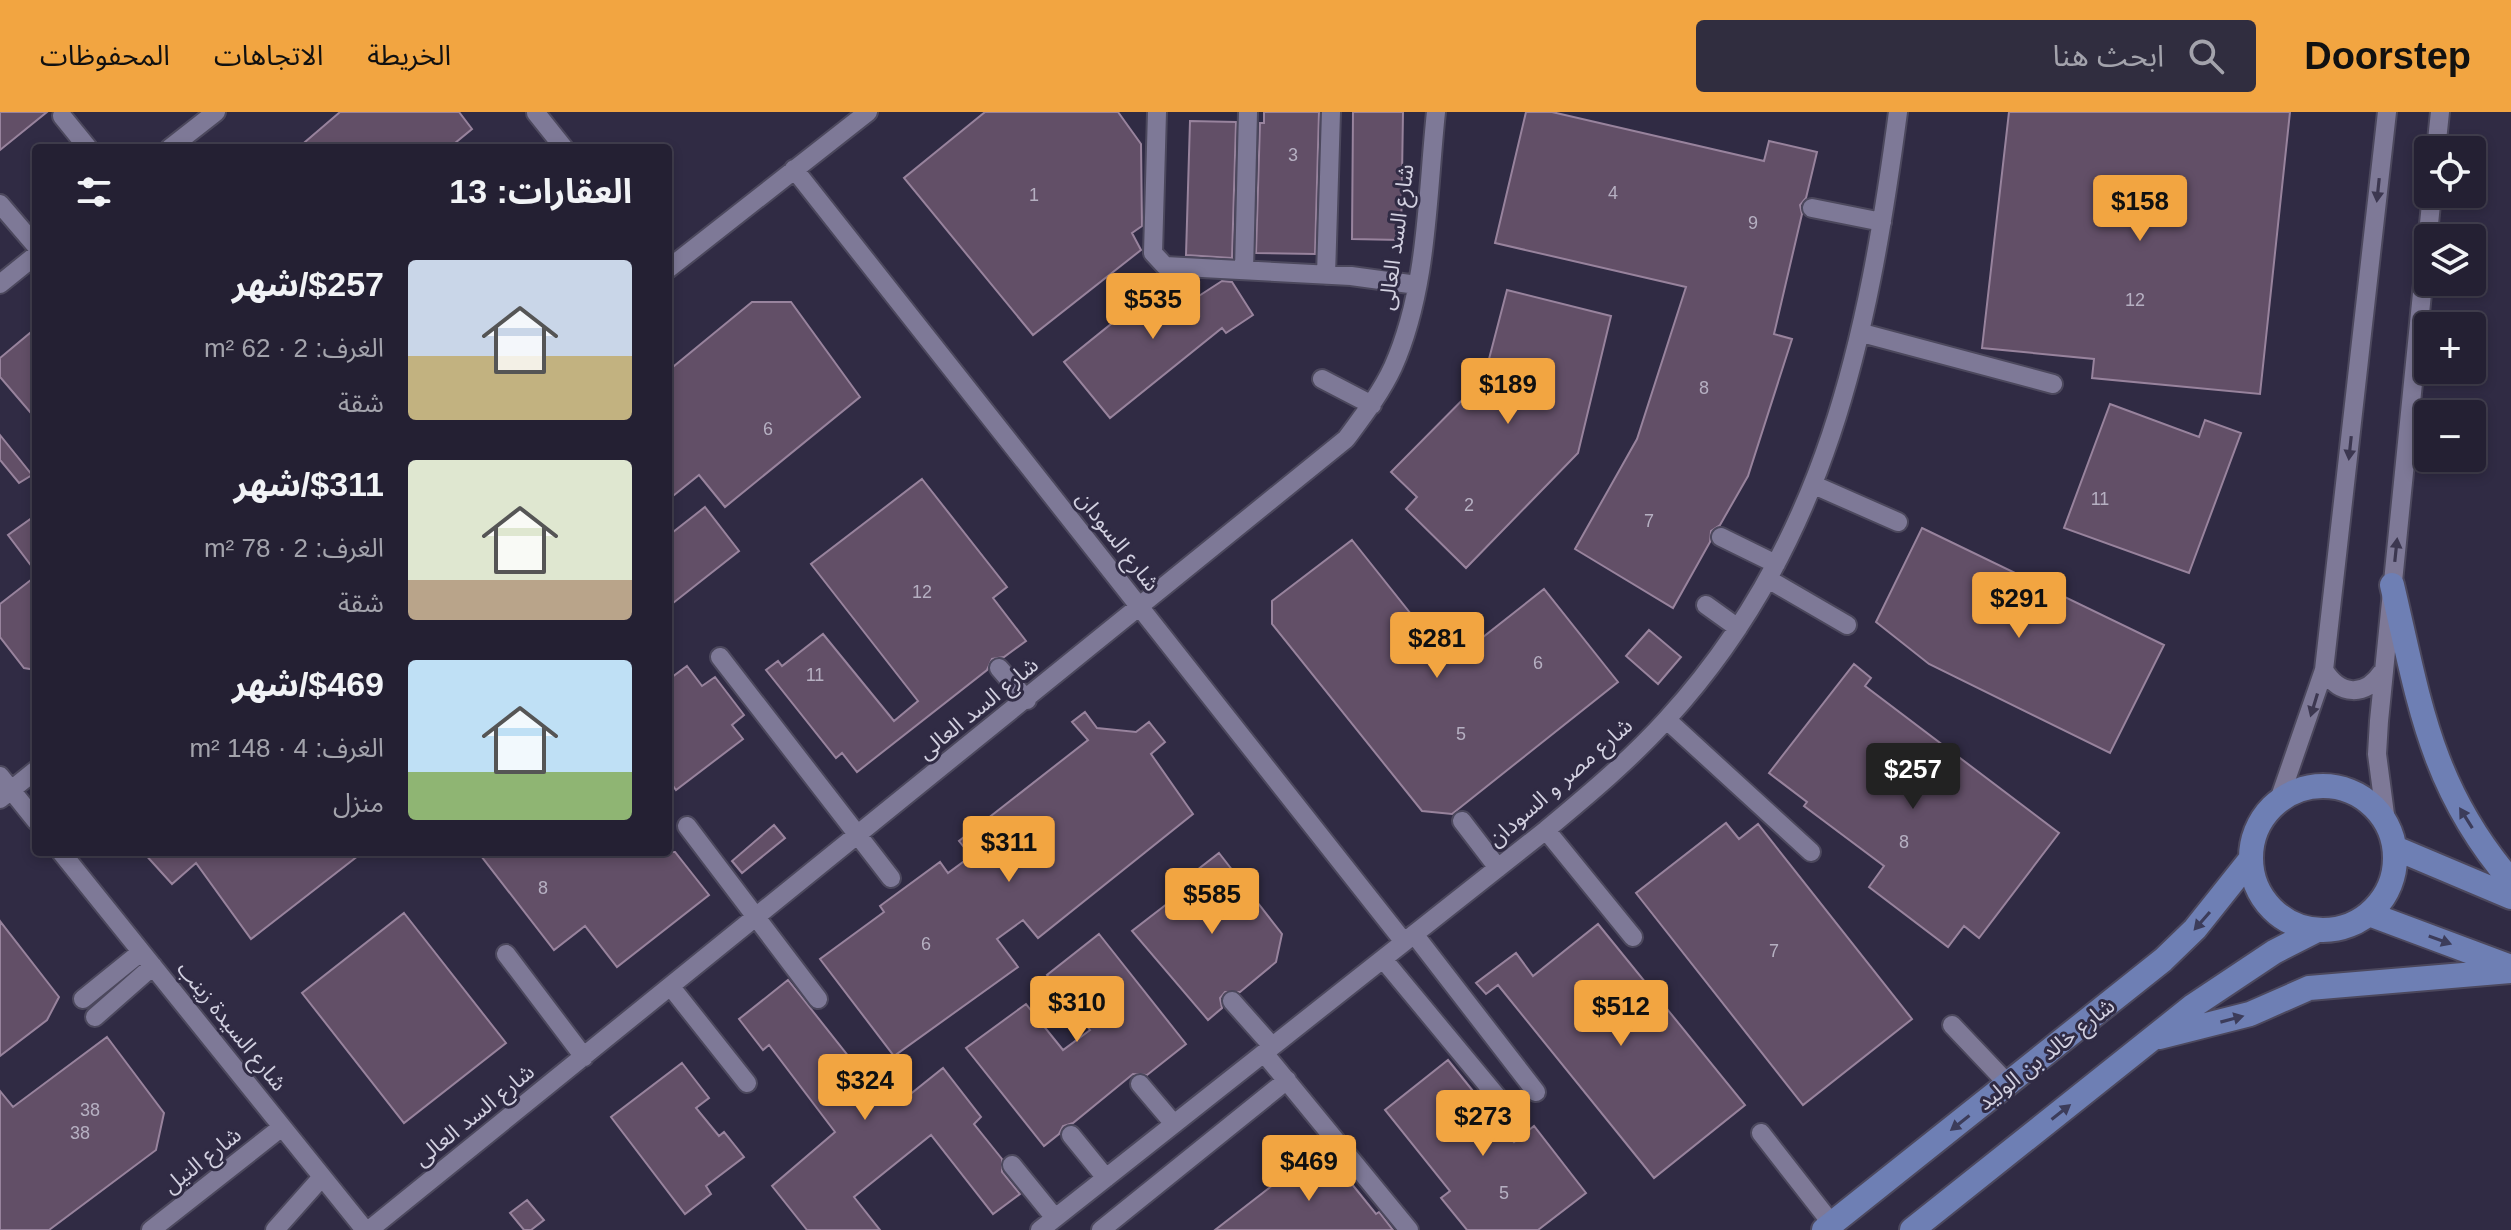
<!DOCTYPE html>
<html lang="ar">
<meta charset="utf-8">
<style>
:root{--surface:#242033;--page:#302d3f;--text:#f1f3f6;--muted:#a3a3ac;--line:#413e4e;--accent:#f2a541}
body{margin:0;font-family:Arial,"Noto Sans Arabic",sans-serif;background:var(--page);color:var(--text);direction:rtl;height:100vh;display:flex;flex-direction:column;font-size:30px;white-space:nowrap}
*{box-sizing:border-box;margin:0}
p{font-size:26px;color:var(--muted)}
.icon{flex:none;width:44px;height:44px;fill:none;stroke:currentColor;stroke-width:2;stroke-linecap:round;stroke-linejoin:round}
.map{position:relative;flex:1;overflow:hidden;direction:ltr}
.side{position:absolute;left:32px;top:32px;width:640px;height:712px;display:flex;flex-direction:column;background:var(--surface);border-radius:8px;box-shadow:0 4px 12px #0003,0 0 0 2px var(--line);direction:rtl}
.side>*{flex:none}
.controls{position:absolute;left:2414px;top:24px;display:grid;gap:16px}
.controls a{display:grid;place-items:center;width:72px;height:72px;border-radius:8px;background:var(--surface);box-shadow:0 4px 12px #0003,0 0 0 2px var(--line);font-size:40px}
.price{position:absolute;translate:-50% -68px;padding:0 18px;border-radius:8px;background:var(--accent);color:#111;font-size:26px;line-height:52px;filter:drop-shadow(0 2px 4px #0008)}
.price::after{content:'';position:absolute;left:50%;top:48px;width:24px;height:18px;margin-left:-12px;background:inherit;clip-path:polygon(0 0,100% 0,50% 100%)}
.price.on{background:#222;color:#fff}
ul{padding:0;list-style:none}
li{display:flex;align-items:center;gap:24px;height:200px;padding:0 40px}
li span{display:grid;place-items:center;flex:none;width:224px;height:160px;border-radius:8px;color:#555}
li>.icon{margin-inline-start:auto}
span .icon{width:96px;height:96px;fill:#fffc;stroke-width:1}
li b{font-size:34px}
h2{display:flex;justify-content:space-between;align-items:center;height:96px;padding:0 40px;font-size:34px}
header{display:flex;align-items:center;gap:48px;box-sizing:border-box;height:112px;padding:0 40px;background:var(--accent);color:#111}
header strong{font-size:38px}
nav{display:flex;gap:44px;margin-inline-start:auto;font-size:28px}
.search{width:560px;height:72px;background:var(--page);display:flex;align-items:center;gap:20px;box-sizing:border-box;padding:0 28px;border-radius:8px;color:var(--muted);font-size:30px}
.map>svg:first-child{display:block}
.building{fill:#624f67;stroke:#98839d;stroke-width:2}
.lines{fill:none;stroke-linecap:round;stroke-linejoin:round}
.minor-casing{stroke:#4c485d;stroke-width:22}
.major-casing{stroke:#4c485d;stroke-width:28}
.minor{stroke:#7e7997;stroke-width:18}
.major{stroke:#6e7fb4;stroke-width:24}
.oneway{fill:#3c3750}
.oneway2{fill:#3c3c5a}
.labels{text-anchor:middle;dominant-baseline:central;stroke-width:6;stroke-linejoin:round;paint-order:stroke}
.number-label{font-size:18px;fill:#b6b0c2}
.street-label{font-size:22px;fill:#d2d0e0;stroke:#302b44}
</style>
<header>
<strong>Doorstep</strong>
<div class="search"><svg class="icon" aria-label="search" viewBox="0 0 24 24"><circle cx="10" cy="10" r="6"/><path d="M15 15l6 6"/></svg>ابحث هنا</div>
<nav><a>الخريطة</a><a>الاتجاهات</a><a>المحفوظات</a></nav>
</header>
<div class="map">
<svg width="2511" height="1118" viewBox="0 0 2511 1118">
<rect width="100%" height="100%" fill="#302b44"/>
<path class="building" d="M0,0H47L0,38Z
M340,0H459L472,17L449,36H298Z
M985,0H1118L1141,32L1142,114L1132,121L1141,138L1033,223L904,66Z
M1264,0H1319L1315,142L1256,141L1260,11H1264Z
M1353,0H1403L1401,128L1352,127Z
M1526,0H1552L1764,49L1769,29L1817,40L1806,86L1800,93L1802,102L1774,222L1792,227L1748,364L1720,413L1711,419L1710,430L1673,496L1575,437L1637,327L1686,175L1495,131Z
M2009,0H2290L2260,282L2092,266L2094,247L1982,236Z
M1190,9L1236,10L1232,146L1186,143Z
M1168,166L1188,191L1222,169L1232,170L1253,203L1226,221L1222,216L1110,306L1064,250Z
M1507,178L1611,204L1578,341L1466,456L1406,397L1417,385L1391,360L1500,250L1489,247Z
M752,190H791L860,285L725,395L699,363L668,388V259Z
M36,216V307L0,265V246Z
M2110,292L2199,325L2205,308L2241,321L2189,461L2064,416Z
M0,323L32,363L19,371L0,348Z
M922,367L1007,475L993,486L1026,529L1004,545L992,547L987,558L857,660L842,641L836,646L766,558L778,549L782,554L823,522L894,609L918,589L811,452Z
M705,395L739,439L668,495V424Z
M36,403V460L8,423Z
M1922,416L2164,533L2110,641L1929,552L1876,510Z
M1352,428L1450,551L1544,477L1618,570L1452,702L1422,699L1272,512V489Z
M36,464V558L24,556L0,525V492Z
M1649,518L1681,545L1658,572L1626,544Z
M1854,552L1871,566L1865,574L2059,721L1979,826L1964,814L1948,835L1869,775L1884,754L1804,694L1807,690L1769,661Z
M687,554L702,574L715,565L744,603L732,613L743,627L676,678L668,667V568Z
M1085,600L1097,616L1136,620L1149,610L1165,630L1151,642L1193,702L1038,826L1023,808L997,827L1018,855L894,944L820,847L884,800L880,794L940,750L948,761L971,744L959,729L1088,628L1072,610Z
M1726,711L1739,727L1758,712L1912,907L1803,993L1636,781Z
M774,713L785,726L742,761L732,749Z
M143,740H363L251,827L196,751L172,772Z
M478,740H675L709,783L617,855L585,814L554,838Z
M1219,741L1282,822L1276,850L1240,880H1225L1220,886L1222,896L1208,908L1132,819L1185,778L1179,772Z
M404,801L506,931L404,1011L302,881Z
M0,809L59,885L47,908L0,944Z
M1598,812L1745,993L1654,1066L1498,873L1486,882L1476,871L1516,841L1533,864Z
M1099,822L1186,932L1147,963L1133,962L1073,1011L1063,1014L1059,1022L1044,1034L966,936L1026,892L1063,938L1090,918L1047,863Z
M788,868L880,984L887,978L898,992L943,956L981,1005L974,1012L1002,1047V1060L1020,1082L993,1102L931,1023L854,1085L880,1118H807L772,1074L835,1020L769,933L763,938L739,907Z
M107,925L164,1001L156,1038L49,1118H0V979L13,995Z
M1448,948L1514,1030L1534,1014L1586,1081L1538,1118H1467L1441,1086L1450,1079L1385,998Z
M682,951L709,986L696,996L719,1024L724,1020L744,1045L706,1074L711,1082L685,1102L611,1005Z
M1322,1035L1376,1102L1379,1100L1393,1118H1215Z
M527,1088L544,1108L531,1118H524L510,1101Z"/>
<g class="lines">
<g class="minor-casing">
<path id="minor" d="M1157,0L1153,141L1165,154L1351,164L1417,173
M536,1L564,36
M62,4L88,36
M170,36L216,0
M2436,38L2440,0
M794,57L1404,830
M0,92L36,134
M1812,96L1882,110
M668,157L868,0
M1244,158L1248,0
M1326,163L1331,0
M0,172L36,143
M1862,221L2053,272
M1322,267L1372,293
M1814,373L1898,410
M1721,425L1776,452
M1768,467L1847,513
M1706,493L1738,516
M720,545L891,766
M999,556L1027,588
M2324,558C2340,584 2365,585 2382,560
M1667,608L1811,740
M0,664L36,709
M0,687L36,658
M2279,688L2324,558L2387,0
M1462,709L1498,756
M2386,710L2377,642L2379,609L2432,82
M687,714L818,887
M1546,718L1633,825
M61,740L365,1118
M1414,822L1536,980
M506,842L584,945
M1383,847L1499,987
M671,875L747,971
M83,887L141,840
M1232,889L1272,934
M95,905L153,854
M1952,913L2008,972
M1264,941L1409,1118
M1140,972L1174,1012
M1761,1021L1832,1112
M1071,1023L1106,1066
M1012,1053L1055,1106
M151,1118L282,1015
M275,1118L322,1065
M369,1118L1346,327C1363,304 1381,281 1393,255C1428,177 1427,83 1436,0
M1040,1118L1546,718C1588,683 1630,648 1667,607C1826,433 1868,226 1898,0
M1101,1118L1287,968"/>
</g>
<g class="major-casing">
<path id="major" d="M2392,473C2419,588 2430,675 2511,769
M2251 746a72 72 0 1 1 144 0a72 72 0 1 1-144 0Z
M2395,736L2511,785
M2369,802L2511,855
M2159,925L2250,902L2309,876L2511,859
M1824,1118L2163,848L2195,817L2250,748
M1912,1118L2193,894L2274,840L2317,818"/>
</g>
<use href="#minor" class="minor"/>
<use href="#major" class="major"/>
</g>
<defs><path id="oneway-solid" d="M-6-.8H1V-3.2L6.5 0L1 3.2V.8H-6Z" transform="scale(2)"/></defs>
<g class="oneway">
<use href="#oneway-solid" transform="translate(2378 78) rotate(96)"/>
<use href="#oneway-solid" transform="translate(2350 336) rotate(96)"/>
<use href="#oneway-solid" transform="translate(2396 438) rotate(-84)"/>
<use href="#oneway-solid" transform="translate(2314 593) rotate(107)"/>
</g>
<g class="oneway2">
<use href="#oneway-solid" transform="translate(2466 706) rotate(-122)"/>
<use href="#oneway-solid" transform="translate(2202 809) rotate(131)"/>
<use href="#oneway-solid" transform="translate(2440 828) rotate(20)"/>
<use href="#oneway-solid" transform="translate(2232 907) rotate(-15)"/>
<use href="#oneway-solid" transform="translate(2061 1000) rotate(-38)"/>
<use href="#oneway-solid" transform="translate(1960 1011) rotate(142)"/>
</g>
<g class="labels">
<g class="number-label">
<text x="1293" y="43">3</text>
<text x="1613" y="81">4</text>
<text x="1034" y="83">1</text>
<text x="1753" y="111">9</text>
<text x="2135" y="188">12</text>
<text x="1704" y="276">8</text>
<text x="768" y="317">6</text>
<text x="2100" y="387">11</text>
<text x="1469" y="393">2</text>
<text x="1649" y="409">7</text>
<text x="922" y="480">12</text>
<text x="1538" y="551">6</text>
<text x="815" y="563">11</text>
<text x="1461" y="622">5</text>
<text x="1904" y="730">8</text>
<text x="543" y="776">8</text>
<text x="926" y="832">6</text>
<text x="1774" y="839">7</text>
<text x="90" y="998">38</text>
<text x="80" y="1021">38</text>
<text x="1504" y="1081">5</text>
</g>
<g class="street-label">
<text transform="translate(1396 125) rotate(-82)">شارع السد العالى</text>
<text transform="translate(1118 429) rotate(52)">شارع السودان</text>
<text transform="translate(978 596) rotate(-39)">شارع السد العالى</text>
<text transform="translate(1560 670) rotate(-41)">شارع مصر و السودان</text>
<text transform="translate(232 914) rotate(51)">شارع السيدة زينب</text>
<text transform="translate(2046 942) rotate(-38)">شارع خالد بن الوليد</text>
<text transform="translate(474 1003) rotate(-39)">شارع السد العالى</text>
<text transform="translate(202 1048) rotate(-38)">شارع النيل</text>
</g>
</g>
</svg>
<div class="controls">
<a><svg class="icon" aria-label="locate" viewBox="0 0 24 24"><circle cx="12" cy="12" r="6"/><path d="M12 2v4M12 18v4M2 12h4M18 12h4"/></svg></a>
<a><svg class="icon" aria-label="layers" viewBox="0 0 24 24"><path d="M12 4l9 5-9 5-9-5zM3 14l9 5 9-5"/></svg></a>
<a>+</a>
<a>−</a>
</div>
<b class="price" style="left:2140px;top:131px">$158</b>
<b class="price" style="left:1153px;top:229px">$535</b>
<b class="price" style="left:1508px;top:314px">$189</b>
<b class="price" style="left:2019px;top:528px">$291</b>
<b class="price" style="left:1437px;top:568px">$281</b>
<b class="price on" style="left:1913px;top:699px">$257</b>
<b class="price" style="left:1009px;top:772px">$311</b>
<b class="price" style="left:1212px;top:824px">$585</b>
<b class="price" style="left:1077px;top:932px">$310</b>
<b class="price" style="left:1621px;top:936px">$512</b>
<b class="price" style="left:865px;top:1010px">$324</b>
<b class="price" style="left:1483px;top:1046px">$273</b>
<b class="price" style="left:1309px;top:1091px">$469</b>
<section class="side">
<h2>العقارات: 13<svg class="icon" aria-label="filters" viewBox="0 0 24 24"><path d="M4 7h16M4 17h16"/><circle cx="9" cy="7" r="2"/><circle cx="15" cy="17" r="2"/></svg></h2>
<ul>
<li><span style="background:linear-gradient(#c9d6e8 60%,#c2b280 0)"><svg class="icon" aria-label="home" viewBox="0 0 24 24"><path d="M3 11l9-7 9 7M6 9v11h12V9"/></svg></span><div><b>$257/شهر</b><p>الغرف: 2 · 62 m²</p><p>شقة</p></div></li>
<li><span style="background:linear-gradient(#dfe7d0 75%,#b9a48a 0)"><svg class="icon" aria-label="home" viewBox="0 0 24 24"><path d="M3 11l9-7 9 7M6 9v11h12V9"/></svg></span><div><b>$311/شهر</b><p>الغرف: 2 · 78 m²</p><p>شقة</p></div></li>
<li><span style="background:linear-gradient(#bfe0f5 70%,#8fb573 0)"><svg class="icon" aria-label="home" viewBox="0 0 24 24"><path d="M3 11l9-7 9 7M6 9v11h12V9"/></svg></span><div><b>$469/شهر</b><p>الغرف: 4 · 148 m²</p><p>منزل</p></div></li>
</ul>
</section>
</div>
